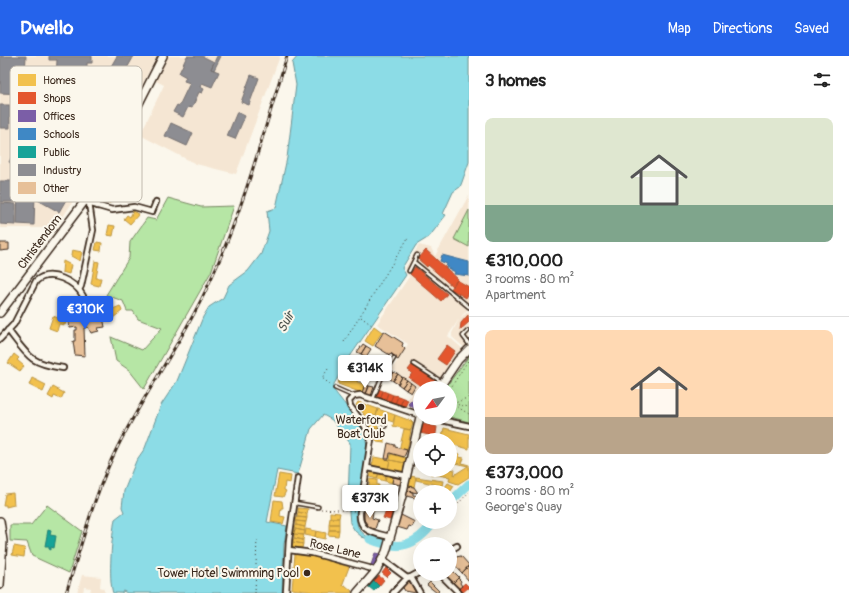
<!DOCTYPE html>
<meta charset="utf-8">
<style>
:root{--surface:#fff;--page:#f2f2f2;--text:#222;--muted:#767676;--line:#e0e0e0;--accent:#2563eb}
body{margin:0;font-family:Pangolin,sans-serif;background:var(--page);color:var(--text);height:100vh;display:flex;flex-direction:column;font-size:15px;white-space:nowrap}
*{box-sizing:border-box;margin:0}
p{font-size:13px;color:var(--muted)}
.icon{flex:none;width:22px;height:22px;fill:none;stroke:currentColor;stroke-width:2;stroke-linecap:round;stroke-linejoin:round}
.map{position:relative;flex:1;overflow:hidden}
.details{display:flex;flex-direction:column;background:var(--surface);width:380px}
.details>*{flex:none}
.needle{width:26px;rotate:238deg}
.tools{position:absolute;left:413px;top:325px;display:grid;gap:8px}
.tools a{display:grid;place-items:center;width:44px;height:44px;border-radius:50%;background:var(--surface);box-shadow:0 4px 16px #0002;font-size:20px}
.price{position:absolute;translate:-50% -34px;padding:0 9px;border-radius:4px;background:#fff;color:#222;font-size:13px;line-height:26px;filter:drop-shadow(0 1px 2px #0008)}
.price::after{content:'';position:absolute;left:50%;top:24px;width:12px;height:9px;margin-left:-6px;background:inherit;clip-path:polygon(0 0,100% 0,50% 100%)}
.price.selected{background:var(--accent);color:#fff}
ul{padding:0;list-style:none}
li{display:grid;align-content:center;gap:8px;height:212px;padding:0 16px}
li+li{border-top:1px solid var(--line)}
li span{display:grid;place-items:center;height:124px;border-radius:8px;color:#555}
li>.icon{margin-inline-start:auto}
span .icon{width:72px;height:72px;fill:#fffc;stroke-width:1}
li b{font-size:17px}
h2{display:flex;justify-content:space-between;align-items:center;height:48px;padding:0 16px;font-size:17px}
header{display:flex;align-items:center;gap:24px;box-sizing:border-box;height:56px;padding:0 20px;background:var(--accent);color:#fff}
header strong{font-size:19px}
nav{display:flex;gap:22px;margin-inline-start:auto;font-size:14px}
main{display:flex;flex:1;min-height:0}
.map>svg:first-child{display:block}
.built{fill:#f5e6d3}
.green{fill:#b6e6a5;stroke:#788862}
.water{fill:#8cdce6;stroke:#6c9596}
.homes{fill:#f2c14e;stroke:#bb9440}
.shops{fill:#e4572e;stroke:#b14a29}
.offices{fill:#7b5ea7;stroke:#684e7e}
.schools{fill:#3f88c5;stroke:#3e6c93}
.public{fill:#17a398;stroke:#227f73}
.industry{fill:#8d8d92;stroke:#746f6f}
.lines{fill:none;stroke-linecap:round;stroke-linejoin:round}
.river{stroke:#8cdce6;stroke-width:9}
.building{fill:#e7c098;stroke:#3b2a1e}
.lane-casing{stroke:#3b2a1e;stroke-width:5.5}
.street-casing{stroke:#3b2a1e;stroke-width:8}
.secondary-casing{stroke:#3b2a1e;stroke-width:10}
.path{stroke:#3b2a1e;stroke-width:1;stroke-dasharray:1 3;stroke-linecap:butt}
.lane{stroke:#fbf7ec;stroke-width:2.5}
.street{stroke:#fbf7ec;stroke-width:4.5}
.secondary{stroke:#fbf7ec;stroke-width:7}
.rail-casing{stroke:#3b2a1e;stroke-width:3}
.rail{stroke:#fbf7ec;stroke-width:1.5;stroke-dasharray:4.5;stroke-linecap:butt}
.poi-dot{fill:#3b2a1e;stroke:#fbf7ec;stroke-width:1.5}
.labels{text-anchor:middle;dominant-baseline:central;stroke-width:4;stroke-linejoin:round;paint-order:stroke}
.street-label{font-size:12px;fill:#3b2a1e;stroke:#fbf7ec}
.poi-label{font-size:12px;fill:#3b2a1e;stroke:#fbf7ec}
.water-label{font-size:13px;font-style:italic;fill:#4f5650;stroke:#fbf7ec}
.key{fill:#fbf7ec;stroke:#c1baae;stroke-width:1}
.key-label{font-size:11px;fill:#3b2a1e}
</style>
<header>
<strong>Dwello</strong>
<nav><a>Map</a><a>Directions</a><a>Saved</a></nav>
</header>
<main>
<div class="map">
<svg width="469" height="537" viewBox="0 0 469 537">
<rect width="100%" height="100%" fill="#fbf7ec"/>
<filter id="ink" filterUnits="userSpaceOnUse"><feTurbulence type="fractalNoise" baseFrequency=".025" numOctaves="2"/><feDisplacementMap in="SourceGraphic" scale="8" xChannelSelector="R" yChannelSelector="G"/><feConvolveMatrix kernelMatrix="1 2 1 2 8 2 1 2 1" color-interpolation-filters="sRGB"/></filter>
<g filter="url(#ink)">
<path class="built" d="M0,0H157L123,66L56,172H0Z
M168,0H280L236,118L196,108L140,79L164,29L156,25Z
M469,139V254L468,253L460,262L469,255V290L466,293L452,281V277L459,263L448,280L464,294L436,332H420V353L418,357L375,342L378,332L408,343L416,330L392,313L408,288L377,268L409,221L405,212L419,189L431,192L435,200Z
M82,519L101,521L100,531L103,532L105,537H90L91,532L84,531L83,537H77Z"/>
<path class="green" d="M168,142L201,151L234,150L211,216L144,333L129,314L116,305L111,281L142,294L162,272L138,263L133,255H127L123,245L106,239L129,202L130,186L147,162L156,164Z
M469,154V191L454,183Z
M469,300V366L450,361V332H445Z
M47,449L82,475L69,517L32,500L27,486L10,485V469H31Z"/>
<path class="water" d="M298,0H469V106L462,126L460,131L453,136L443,158L446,159L429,181L416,189L402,212L406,219L349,302L334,328L333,333C346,351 364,368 367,390C371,411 347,457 360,474C365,481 374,484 381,487L362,481L355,475L350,467L348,446L350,387L332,364L323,359L311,373L298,418L277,414L267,466L287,470L284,488L282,537H127L123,535L122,537H113C108,523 112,479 115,463L124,456L122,451L124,435L136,405L145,392L161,349L177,325L203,261L209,251L223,242L229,229L248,215L261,198L269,175L267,155L276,152L287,102L292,62L296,29L292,7Z"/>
<path class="homes" d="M106,139L112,141L110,147L104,145Z
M133,155L139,158L130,168L124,163L127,159L130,161Z
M109,169L115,170L113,180L107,179Z
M97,186L102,187L101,195L95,194Z
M72,194L82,196L80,205L71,200Z
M63,205L71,209L69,218L62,216Z
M95,205L99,206L96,222H101L99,230L91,228Z
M120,250L122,255L113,262L108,255Z
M53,260L66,265L65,269L59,268L57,275L49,272Z
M374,270L382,276L373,290L365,285Z
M14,298L19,302L17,304L24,310L20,315L8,307Z
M352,305L363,309L357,326L365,328L362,337L338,328L340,322L346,324Z
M32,322L46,329L43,336L29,329Z
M53,331L64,337L61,343L54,340L53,343L48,340Z
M358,346L378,353L376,360L371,359V360L366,359L365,361L363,360L364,358L356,349Z
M378,353L395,359L393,366L376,360Z
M395,359L411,365L413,367L411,374L393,370Z
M373,362L377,364L378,371L371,374L368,366Z
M380,371L382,375L373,378L371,374Z
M444,372L469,378V393L450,388V390V384H436L437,380L442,381Z
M404,373L411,374L407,394L400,392V390Z
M380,375L384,382V387L377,386L373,378Z
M450,396L460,398L459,401L464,402L462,407L469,409V421L458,428L449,425L450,421L430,418L431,414L451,413L455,414L454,419L468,410L450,406Z
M391,398L406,402L405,407L390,404Z
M374,401L390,404L388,413L372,410Z
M390,404L405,407L402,417L388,413Z
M372,414L379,416L377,423L370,421Z
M379,416L384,417L383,420L386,421L385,425L377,423Z
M279,418L291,420L290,427L285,426L284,434L286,435L283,441L275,440Z
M386,419L393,421L392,427L385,425Z
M410,420L416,421L414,431L408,430Z
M416,421L443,425L442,430L416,424Z
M370,423L377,424V429H379L378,433H376L374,441L367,440Z
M448,427L454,430L450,436H430V433L441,435L443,434Z
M378 438a4 4 0 1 1 8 0a4 4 0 1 1-8 0Z
M13,437L14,449L6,451V449H3L5,438Z
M367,440L380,442L379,447L366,445Z
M274,444L282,445L283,452H281L280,460L285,461L283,468L271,466Z
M366,445L375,446L374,451L365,449Z
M365,449L374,451L373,455L364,454Z
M298,452L308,453L307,458L298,456Z
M298,456L307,458V462L297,461Z
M330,456L340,457L339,462H330Z
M297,461L307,462L306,466L296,465Z
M330,462H339V468H329Z
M296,465L306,466L305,471L296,469Z
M329,468H339V474H329Z
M296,469L305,471V475L295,473Z
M295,473L305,475L304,479L294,478Z
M306,473L316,475L315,481L305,479Z
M329,474H339L338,480L328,479Z
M316,475L326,477L325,483L315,481Z
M294,478L304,479L303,484L294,482Z
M294,482L303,484V488L293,486Z
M293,486L303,488L302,492L292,491Z
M14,490L25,492L24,501L12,499Z
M295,498L314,500L349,511L342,530L345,529L352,535L351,537H320L292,533Z"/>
<path class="shops" d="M426,194L458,223L452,230L428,209L427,211L418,203Z
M415,211L447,238L441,245L410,218Z
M457,224L469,231V237L466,242L451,233Z
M468,259L469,266L460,274L461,267Z
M447,289L455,295L446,309L437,303Z
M412,309L435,325L430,332H420V339L416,336L421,330L409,322L412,317L408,314Z
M378,333L383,335L380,343L375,341Z
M383,335L388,337L385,345L380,343Z
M388,337L393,339L390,346L385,345Z
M393,339L398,340L395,348L390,346Z
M398,340L403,342L400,350L395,348Z
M403,342L408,344L405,351L400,350Z
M422,368L437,371L435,384H428L429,379L420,377Z
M388,449L394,451L390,464L383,462Z
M386,512L391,517L387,521L382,517Z
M379,520L384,524L379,530L374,525Z
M465,527L469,531L462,537L458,533Z"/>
<path class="offices" d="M414,342L418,345L414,352L408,348Z
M375,497L380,498L375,510L371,509Z"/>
<path class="schools" d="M442,199L469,206V220L454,218L455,216L446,211L447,208L440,205Z"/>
<path class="public" d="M48,474L51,475L50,479L56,480L54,492L51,491V494L49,493V490H45Z
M374,525L379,530L374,535L369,531Z"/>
<path class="industry" d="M0,0H26L24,38L0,37Z
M49,0H92V7H87V16H82V25L56,24L57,4H49Z
M117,0H134L122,21L126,23L122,29L106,19Z
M187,0H202L214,6L211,13L219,16L212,31L202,27L200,31L204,33L202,37L199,36L192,52L189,51L187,53L183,61L173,56L177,49L179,50L190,27L184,25L186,21L179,17Z
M217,0H221L214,14L211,13Z
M251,19L259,22L249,49L241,46Z
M0,49H10V72H0Z
M237,56L245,60L235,83L227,80Z
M171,67L193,77L187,90L165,80Z
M57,68L64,72L66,68L81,77L79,81L96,90L69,139L9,106L16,93L37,104Z
M32,122L67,142L59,156L36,143L38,140L26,133Z
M0,125H17V146H0Z
M18,129L35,139L34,169L17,168Z
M0,147L16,148V169L0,168Z"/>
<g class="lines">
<path class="river" d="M450,446L469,428
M370,483C399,495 415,491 434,466"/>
</g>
<path class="building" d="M0,187H9V194L0,195Z
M102,256L105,271L98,272L99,275L91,277L88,271L84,272L85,300L75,299L73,285H75V274H77V271L70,272L68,263Z
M384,275L403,287L402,290L405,293L398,304L375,290Z
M363,288L366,290L361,298L357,296Z
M366,290L371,293L366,301L361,298Z
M389,313L393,316L389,322L384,319Z
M393,316L398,318L393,325L389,322Z
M398,318L402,321L398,328L393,325Z
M402,321L407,324L402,331L398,328Z
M407,324L411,327L406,334L402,331Z
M411,327L415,330L411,337L406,334Z
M365,328L369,330L366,338L362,337Z
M369,330L374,331L371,340L366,338Z
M388,387L395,389V391L407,394L404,401L390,397L389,403H385Z
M393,421L402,423L400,429L392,427Z
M408,430L414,431L418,437L407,435Z
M392,435L398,437L396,445L390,444Z
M407,435L413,436V439L420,440V445L415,444V442L406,440Z
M364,454L373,455L372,462L378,464L375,473L370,472L364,464Z
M401,459L415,466L412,471L409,470L407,474L397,471Z
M461,500L469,509L462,517L451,505L456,501Z
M469,510V525L462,517Z
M450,512L459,521L452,528L443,519L450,518Z
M458,522L461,525L460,527L462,530L458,533L452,528Z
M408,525L410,526L416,537L405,535L402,530Z
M430,526L439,535L437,537L427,529Z"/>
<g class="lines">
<g class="lane-casing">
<path id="lane" d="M414,206L469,251
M409,215L417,199
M468,275L463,280L469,288
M414,308L442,326
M383,318L381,317L391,300
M335,332L353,340
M373,343L381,323L394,302
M381,373L385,370
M295,447L318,451"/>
</g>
<g class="street-casing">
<path id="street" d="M88,147L112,154L134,151L152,156L156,146
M97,150L106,127
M79,234L81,230L93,174L89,147
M8,274C28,300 29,307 63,312
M0,283L14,268L36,225C50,212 76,226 83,240
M432,362L469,370
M368,412L407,420
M390,481C375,477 358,476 360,456L371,384L365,370L350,350L349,345L354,340L360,339L420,359
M289,494L312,497L369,512L376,515
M450,494L457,490
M383,504L407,522L411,521L420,516
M440,518L459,537
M411,521L420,537
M286,537L289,484L298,422
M393,537L407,522"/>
</g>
<g class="secondary-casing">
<path id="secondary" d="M0,257L84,146L128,69L163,0
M439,332L458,304L469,293
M0,465L3,485L0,529
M357,537L376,515L386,496L402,440L420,361"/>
</g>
<path class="path" d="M361,261L373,270
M344,286L408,182
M328,313L322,322L331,329
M450,333L469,303
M450,347L469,351
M453,348L469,341
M454,349L469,358
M458,448L469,436
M321,453L355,455
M255,537L257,482"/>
<use href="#lane" class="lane"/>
<use href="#street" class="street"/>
<use href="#secondary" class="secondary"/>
<g class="rail-casing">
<path id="rail" d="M66,537C82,488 94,438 117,392C146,334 185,282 211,223C244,152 264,75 287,0"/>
</g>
<use href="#rail" class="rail"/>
</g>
</g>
<g class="poi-dot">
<circle cx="361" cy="351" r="4"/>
<circle cx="307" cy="517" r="4"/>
</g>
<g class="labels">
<g class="street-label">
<text transform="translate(40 186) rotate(-53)">Christendom</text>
<text transform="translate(335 493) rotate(13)">Rose Lane</text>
</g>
<g class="poi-label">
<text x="361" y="364">Waterford<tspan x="361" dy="14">Boat Club</tspan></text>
<text x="299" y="517" text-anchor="end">Tower Hotel Swimming Pool</text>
</g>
<g class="water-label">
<text transform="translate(286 266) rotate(-61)">Suir</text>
</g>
</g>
<rect x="10" y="10" width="132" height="136" rx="6" class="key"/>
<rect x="18" y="18" width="18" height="12" fill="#f2c14e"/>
<rect x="18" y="36" width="18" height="12" fill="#e4572e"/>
<rect x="18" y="54" width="18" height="12" fill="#7b5ea7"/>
<rect x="18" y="72" width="18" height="12" fill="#3f88c5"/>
<rect x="18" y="90" width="18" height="12" fill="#17a398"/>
<rect x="18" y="108" width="18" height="12" fill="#8d8d92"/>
<rect x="18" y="126" width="18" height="12" fill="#e7c098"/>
<g class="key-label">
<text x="43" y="28">Homes</text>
<text x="43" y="46">Shops</text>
<text x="43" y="64">Offices</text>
<text x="43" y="82">Schools</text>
<text x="43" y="100">Public</text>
<text x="43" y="118">Industry</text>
<text x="43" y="136">Other</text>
</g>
</svg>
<div class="tools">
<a><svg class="needle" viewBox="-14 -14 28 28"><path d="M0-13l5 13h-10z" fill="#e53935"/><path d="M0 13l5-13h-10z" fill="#767676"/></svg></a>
<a><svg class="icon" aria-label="locate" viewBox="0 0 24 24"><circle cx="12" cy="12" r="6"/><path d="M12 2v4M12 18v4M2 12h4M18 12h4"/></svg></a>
<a>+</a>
<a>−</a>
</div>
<b class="price selected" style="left:85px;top:274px">€310K</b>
<b class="price" style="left:365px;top:333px">€314K</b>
<b class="price" style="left:370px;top:463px">€373K</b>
</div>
<section class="details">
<h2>3 homes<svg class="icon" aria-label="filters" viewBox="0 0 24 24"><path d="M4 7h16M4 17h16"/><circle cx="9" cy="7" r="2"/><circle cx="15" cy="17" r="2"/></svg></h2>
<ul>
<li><span style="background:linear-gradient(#dfe7d0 70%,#7fa58c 0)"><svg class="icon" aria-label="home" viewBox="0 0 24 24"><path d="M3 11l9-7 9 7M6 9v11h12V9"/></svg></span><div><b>€310,000</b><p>3 rooms · 80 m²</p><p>Apartment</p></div></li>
<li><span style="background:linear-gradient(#ffd9b3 70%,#b9a48a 0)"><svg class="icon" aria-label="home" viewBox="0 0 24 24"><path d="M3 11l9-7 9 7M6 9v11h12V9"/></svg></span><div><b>€373,000</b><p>3 rooms · 80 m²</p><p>George's Quay</p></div></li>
</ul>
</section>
</main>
